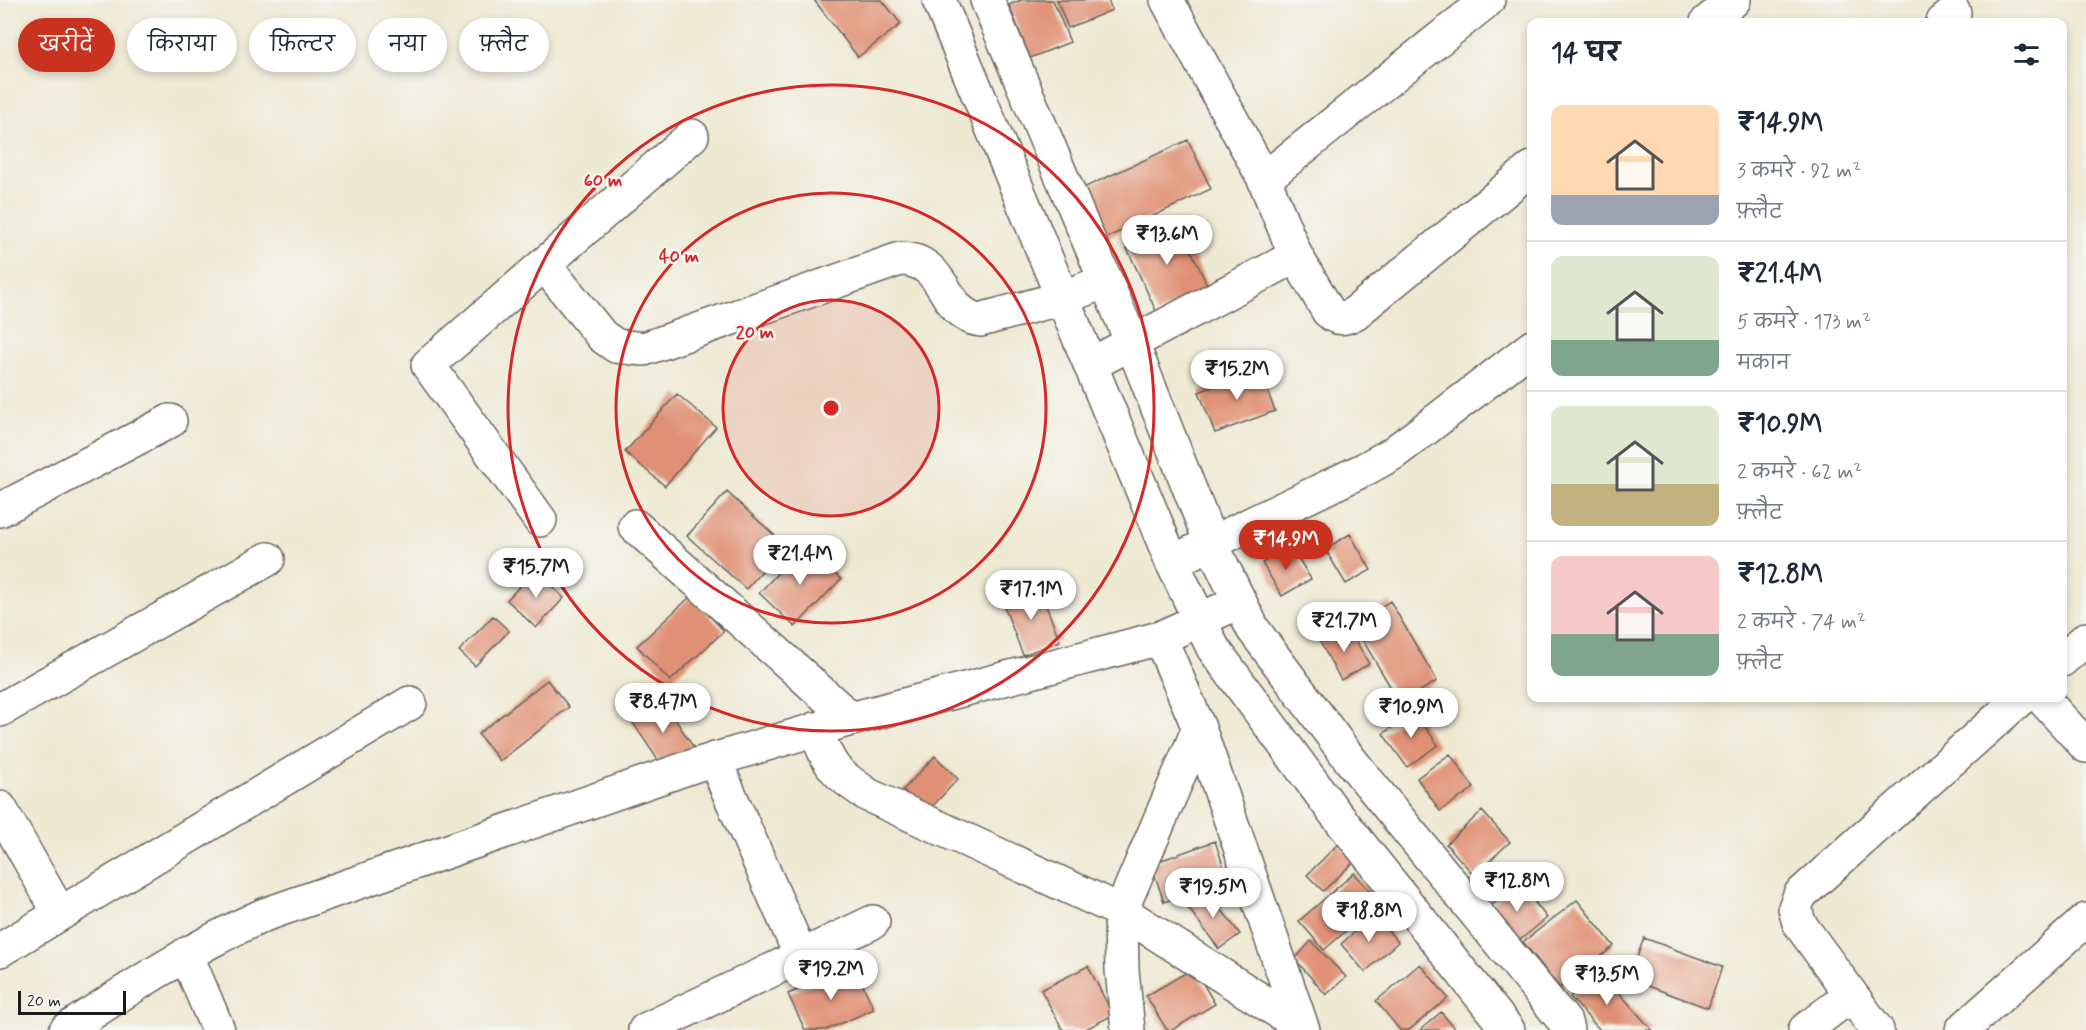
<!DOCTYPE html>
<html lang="hi">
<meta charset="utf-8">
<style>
:root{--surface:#fff;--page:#f2f2f3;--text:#1f2937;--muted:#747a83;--line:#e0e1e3;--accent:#c8321e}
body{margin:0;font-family:Mynerve,"Playpen Sans Deva",sans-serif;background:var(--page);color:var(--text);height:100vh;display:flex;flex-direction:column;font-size:22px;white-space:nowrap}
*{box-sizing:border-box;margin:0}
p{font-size:20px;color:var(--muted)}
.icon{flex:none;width:33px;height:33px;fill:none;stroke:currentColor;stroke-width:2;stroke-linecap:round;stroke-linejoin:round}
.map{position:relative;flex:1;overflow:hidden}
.sheet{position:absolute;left:1527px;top:18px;width:540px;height:684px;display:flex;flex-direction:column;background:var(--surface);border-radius:12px;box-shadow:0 3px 9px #0003}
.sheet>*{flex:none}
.top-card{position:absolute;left:18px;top:18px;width:570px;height:54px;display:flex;gap:12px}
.scale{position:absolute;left:18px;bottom:15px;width:108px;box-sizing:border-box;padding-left:6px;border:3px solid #1c1c1c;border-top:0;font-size:16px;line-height:21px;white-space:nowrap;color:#1c1c1c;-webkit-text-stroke:4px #f6f6f2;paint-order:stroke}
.price{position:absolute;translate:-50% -51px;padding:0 14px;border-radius:21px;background:#fff;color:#222;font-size:20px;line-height:39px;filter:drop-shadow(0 2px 3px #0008)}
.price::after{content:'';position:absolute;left:50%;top:36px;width:18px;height:14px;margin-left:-9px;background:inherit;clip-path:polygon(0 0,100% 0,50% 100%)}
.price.current{background:var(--accent);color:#fff}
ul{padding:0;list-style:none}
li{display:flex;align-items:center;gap:18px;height:150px;padding:0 24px}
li+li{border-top:2px solid var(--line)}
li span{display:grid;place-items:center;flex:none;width:168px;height:120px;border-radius:12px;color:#555}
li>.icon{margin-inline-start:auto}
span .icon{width:72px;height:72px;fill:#fffc;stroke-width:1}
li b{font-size:26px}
h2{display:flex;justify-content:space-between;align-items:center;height:72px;padding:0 24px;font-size:26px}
.chip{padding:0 21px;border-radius:27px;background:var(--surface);box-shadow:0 3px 9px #0003;font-size:21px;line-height:54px}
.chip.current{background:var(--accent);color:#fff}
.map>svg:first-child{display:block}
.building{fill:#e09175}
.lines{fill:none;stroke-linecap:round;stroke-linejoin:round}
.street-casing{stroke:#66645c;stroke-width:36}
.secondary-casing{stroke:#66645c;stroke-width:36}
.street{stroke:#fff;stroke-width:33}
.secondary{stroke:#fff;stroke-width:33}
.ring{fill:none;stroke:#d62828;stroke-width:3}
.centre{fill:#d62828;stroke:#f6f6f2;stroke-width:3}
.ring-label{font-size:18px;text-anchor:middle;font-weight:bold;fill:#d62828;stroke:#f6f6f2;stroke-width:5;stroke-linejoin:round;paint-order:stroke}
</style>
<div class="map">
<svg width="2086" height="1030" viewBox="0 0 2086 1030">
<rect width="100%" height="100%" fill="#f6f6f2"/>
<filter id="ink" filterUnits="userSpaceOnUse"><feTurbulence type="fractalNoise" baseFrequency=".0167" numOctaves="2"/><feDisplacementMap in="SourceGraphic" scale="12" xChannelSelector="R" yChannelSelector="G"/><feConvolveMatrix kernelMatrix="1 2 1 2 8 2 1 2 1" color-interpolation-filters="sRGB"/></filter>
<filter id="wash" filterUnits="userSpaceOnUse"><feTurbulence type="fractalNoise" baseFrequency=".008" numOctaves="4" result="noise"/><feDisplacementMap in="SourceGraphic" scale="24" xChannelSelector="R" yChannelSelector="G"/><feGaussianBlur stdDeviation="1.35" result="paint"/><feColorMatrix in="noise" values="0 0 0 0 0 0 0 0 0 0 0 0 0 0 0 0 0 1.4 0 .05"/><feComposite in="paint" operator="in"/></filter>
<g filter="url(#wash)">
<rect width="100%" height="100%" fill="#eee9d3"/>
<g id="blocks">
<path class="building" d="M814,0H882L901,24L858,57Z
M1021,0H1053L1070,42L1030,58L1009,5Z
M1057,0H1108L1112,10L1068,28Z
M1188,140L1211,189L1106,238L1083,188Z
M1177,220L1209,289L1157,313L1125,244Z
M1259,369L1275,411L1215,433L1199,392Z
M677,394L716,427L665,486L625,452Z
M727,492L785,545L746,589L687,536Z
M1350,534L1371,570L1346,584L1325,549Z
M804,545L841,579L795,627L759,593Z
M1291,546L1311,579L1282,596L1262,563Z
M535,570L564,598L536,628L507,600Z
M1039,588L1060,641L1023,655L1002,601Z
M691,596L724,631L670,681L637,646Z
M1390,601L1437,681L1400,703L1353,624Z
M493,616L509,631L475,666L459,651Z
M1348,627L1369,664L1341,680L1320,642Z
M547,680L569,707L500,761L478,734Z
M662,699L694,748L664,769L631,720Z
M1414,711L1438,745L1407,767L1383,734Z
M1450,754L1474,788L1440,811L1417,778Z
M935,756L958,779L927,812L903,790Z
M1482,811L1510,842L1474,875L1446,844Z
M1215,841L1228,880L1164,902L1151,864Z
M1338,844L1355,861L1323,891L1307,875Z
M1354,873L1380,902L1324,950L1299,921Z
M1520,883L1547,918L1515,944L1487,909Z
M1206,889L1240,934L1219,949L1186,905Z
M1577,900L1614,946L1560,988L1523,942Z
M1374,915L1398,942L1365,972L1341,944Z
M1644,938L1722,967L1708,1008L1629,979Z
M1311,941L1346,977L1326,995L1295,959Z
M1420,964L1448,998L1409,1030H1400L1376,1001Z
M854,966L874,1009L826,1030H805L788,994Z
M1088,966L1113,1015L1084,1030H1063L1041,990Z
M1194,968L1215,1004L1172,1030H1167L1146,996Z
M1600,971L1652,1030H1600L1570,997Z
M1441,1012L1456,1030H1420Z"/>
</g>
</g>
<g filter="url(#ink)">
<use href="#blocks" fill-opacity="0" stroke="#66645c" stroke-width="1.5"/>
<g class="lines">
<g class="street-casing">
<path id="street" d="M1167,0L1264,179L1296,256L1328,311C1337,320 1344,319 1355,313L1532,168
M1707,22L1734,0
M1943,22L1954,13
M1264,179L1488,0
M544,264L602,336L616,346L644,349L900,259C948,259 941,315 980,320L1062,298L1106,281
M1090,365L1296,256
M0,510L170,421
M540,520L428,365L692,136
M635,526L851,719
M1172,562L1365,469L1392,454L1424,430L1532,347
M1160,638L1199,728L1303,1030
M2062,660L2086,639
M2042,698L2086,746
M0,710L268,559
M815,729C831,769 833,771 868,795L1121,911L1301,1026
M714,759L801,956
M0,808L60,914
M0,950L410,703
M186,954L218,1030
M66,1030C131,987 193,947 264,915L696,765L851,719L1160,638L1239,602
M645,1030L873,922
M1128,1030L1122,970L1121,911L1199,728
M1805,1030L1851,995
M1877,1030L1799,923L1795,908L1800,895L2021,698
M1962,1030L2086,920"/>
</g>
<g class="secondary-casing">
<path id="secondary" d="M939,0L1172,562L1213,648L1335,813L1508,1030
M987,0L1132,343L1211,543L1253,629L1352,762L1565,1022L1567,1030"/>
</g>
<use href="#street" class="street"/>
<use href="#secondary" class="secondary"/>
</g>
</g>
<circle cx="831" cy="408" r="108" fill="#d62828" fill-opacity=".12"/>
<g class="ring">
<circle cx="831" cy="408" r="108"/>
<circle cx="831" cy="408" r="215"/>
<circle cx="831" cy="408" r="323"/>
</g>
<circle cx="831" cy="408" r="9" class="centre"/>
<g class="ring-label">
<text x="603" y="186">60 m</text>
<text x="679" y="262">40 m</text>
<text x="755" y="338">20 m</text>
</g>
</svg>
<div class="scale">20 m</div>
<b class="price" style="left:1167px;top:266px">₹13.6M</b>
<b class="price" style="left:1237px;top:401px">₹15.2M</b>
<b class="price current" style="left:1286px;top:571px">₹14.9M</b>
<b class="price" style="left:800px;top:586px">₹21.4M</b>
<b class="price" style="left:536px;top:599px">₹15.7M</b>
<b class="price" style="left:1031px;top:621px">₹17.1M</b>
<b class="price" style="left:1344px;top:653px">₹21.7M</b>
<b class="price" style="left:663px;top:734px">₹8.47M</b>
<b class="price" style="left:1411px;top:739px">₹10.9M</b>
<b class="price" style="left:1517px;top:913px">₹12.8M</b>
<b class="price" style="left:1213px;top:919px">₹19.5M</b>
<b class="price" style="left:1369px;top:943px">₹18.8M</b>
<b class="price" style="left:831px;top:1001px">₹19.2M</b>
<b class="price" style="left:1607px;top:1006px">₹13.5M</b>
<div class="top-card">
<a class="chip current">खरीदें</a>
<a class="chip">किराया</a>
<a class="chip">फ़िल्टर</a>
<a class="chip">नया</a>
<a class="chip">फ़्लैट</a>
</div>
<section class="sheet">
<h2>14 घर<svg class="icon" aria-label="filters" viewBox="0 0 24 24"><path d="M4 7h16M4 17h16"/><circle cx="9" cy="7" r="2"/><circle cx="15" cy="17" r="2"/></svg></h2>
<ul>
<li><span style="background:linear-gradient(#ffd9b3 75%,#9aa5b1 0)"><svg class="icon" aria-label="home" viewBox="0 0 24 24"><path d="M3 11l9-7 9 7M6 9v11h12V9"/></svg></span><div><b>₹14.9M</b><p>3 कमरे · 92 m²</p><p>फ़्लैट</p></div></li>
<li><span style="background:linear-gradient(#dfe7d0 70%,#7fa58c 0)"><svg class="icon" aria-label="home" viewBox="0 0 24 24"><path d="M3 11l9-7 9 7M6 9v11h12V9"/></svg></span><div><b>₹21.4M</b><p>5 कमरे · 173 m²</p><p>मकान</p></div></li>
<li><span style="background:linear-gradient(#dfe7d0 65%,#c2b280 0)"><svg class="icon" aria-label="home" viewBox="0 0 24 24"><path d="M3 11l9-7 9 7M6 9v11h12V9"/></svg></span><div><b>₹10.9M</b><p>2 कमरे · 62 m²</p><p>फ़्लैट</p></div></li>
<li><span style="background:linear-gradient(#f6c9c9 65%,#7fa58c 0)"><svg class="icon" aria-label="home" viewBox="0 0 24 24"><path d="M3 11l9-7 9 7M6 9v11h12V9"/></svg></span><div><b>₹12.8M</b><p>2 कमरे · 74 m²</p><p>फ़्लैट</p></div></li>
</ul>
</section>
</div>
